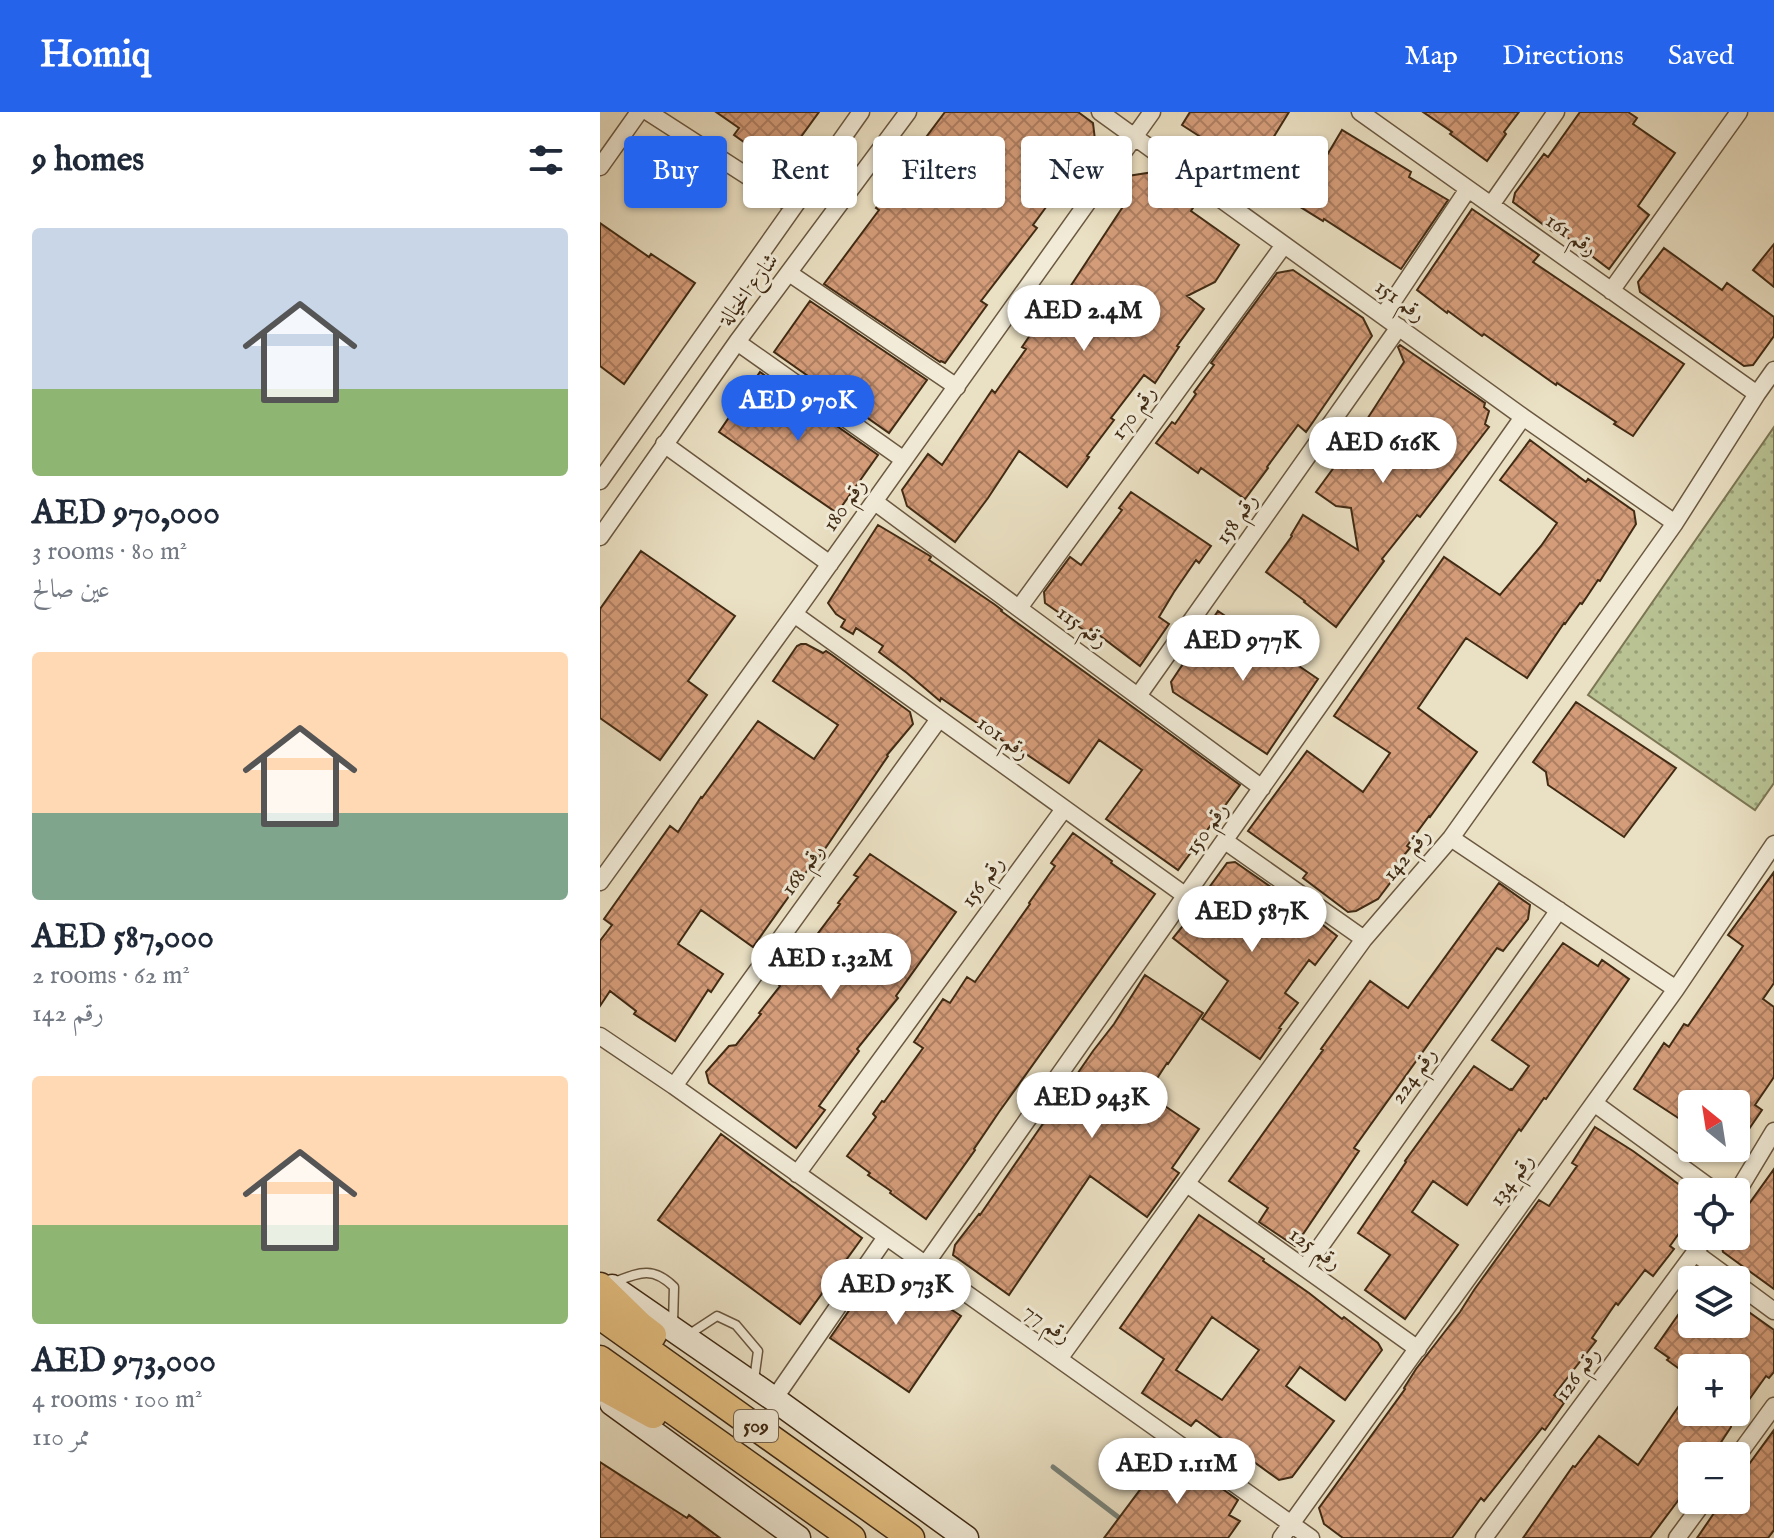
<!DOCTYPE html>
<meta charset="utf-8">
<style>
:root{--surface:#fff;--page:#f6f6f7;--text:#1f2937;--muted:#747a83;--accent:#2563eb}
body{margin:0;font-family:"IM FELL English",Amiri,serif;background:var(--page);color:var(--text);height:100vh;display:flex;flex-direction:column;font-size:30px;white-space:nowrap}
*{box-sizing:border-box;margin:0}
p{font-size:26px;color:var(--muted)}
.icon{flex:none;width:44px;height:44px;fill:none;stroke:currentColor;stroke-width:2;stroke-linecap:round;stroke-linejoin:round}
.map{position:relative;flex:1;overflow:hidden}
.sheet{display:flex;flex-direction:column;background:var(--surface);width:600px}
.sheet>*{flex:none}
.top-card{position:absolute;left:24px;top:24px;width:760px;height:72px;display:flex;gap:16px}
.needle{width:52px;rotate:330deg}
.buttons{position:absolute;left:1078px;top:978px;display:grid;gap:16px}
.buttons a{display:grid;place-items:center;width:72px;height:72px;border-radius:8px;background:var(--surface);box-shadow:0 2px 6px #0004;font-size:40px}
.price{position:absolute;translate:-50% -68px;padding:0 18px;border-radius:28px;background:#fff;color:#222;font-size:26px;line-height:52px;filter:drop-shadow(0 2px 4px #0008)}
.price::after{content:'';position:absolute;left:50%;top:48px;width:24px;height:18px;margin-left:-12px;background:inherit;clip-path:polygon(0 0,100% 0,50% 100%)}
.price.active{background:var(--accent);color:#fff}
ul{padding:0;list-style:none}
li{display:grid;align-content:center;gap:16px;height:424px;padding:0 32px}
li span{display:grid;place-items:center;height:248px;border-radius:8px;color:#555}
li>.icon{margin-inline-start:auto}
span .icon{width:144px;height:144px;fill:#fffc;stroke-width:1}
li b{font-size:34px}
h2{display:flex;justify-content:space-between;align-items:center;height:96px;padding:0 32px;font-size:34px}
.tag{padding:0 28px;border-radius:8px;background:var(--surface);box-shadow:0 2px 6px #0004;font-size:28px;line-height:72px}
.tag.active{background:var(--accent);color:#fff}
header{display:flex;align-items:center;gap:48px;box-sizing:border-box;height:112px;padding:0 40px;background:var(--accent);color:#fff}
header strong{font-size:38px}
nav{display:flex;gap:44px;margin-inline-start:auto;font-size:28px}
main{display:flex;flex:1;min-height:0}
.map>svg:first-child{display:block}
.grass{fill:url(#grass-dots);stroke:#7c7654;stroke-width:2}
.lines{fill:none;stroke-linecap:round;stroke-linejoin:round}
.stream{stroke:#778179;stroke-width:5}
.building{fill:url(#building-cross-hatch);stroke:#412b14;stroke-width:2;fill-rule:evenodd}
.service-casing{stroke:#6b5840;stroke-width:11}
.minor-casing{stroke:#6b5840;stroke-width:19}
.secondary-casing{stroke:#412b14;stroke-width:27}
.primary-casing{stroke:#412b14;stroke-width:29}
.service{stroke:#f1ebd8;stroke-width:8}
.minor{stroke:#f1ebd8;stroke-width:16}
.secondary{stroke:#f1ebd8;stroke-width:24}
.primary{stroke:#e5c082;stroke-width:26}
.labels{text-anchor:middle;dominant-baseline:central;stroke-width:6;stroke-linejoin:round;paint-order:stroke}
.shield{fill:#f1ebd8;stroke:#76654f;stroke-width:2}
.shield-label{font-size:20px;font-weight:bold;fill:#412b14}
.street-label{font-size:22px;fill:#412b14;stroke:#f1ebd8}
</style>
<header>
<strong>Homiq</strong>
<nav><a>Map</a><a>Directions</a><a>Saved</a></nav>
</header>
<main>
<section class="sheet">
<h2>9 homes<svg class="icon" aria-label="filters" viewBox="0 0 24 24"><path d="M4 7h16M4 17h16"/><circle cx="9" cy="7" r="2"/><circle cx="15" cy="17" r="2"/></svg></h2>
<ul>
<li><span style="background:linear-gradient(#c9d6e8 65%,#8fb573 0)"><svg class="icon" aria-label="home" viewBox="0 0 24 24"><path d="M3 11l9-7 9 7M6 9v11h12V9"/></svg></span><div><b>AED 970,000</b><p>3 rooms · 80 m²</p><p>عين صالح</p></div></li>
<li><span style="background:linear-gradient(#ffd9b3 65%,#7fa58c 0)"><svg class="icon" aria-label="home" viewBox="0 0 24 24"><path d="M3 11l9-7 9 7M6 9v11h12V9"/></svg></span><div><b>AED 587,000</b><p>2 rooms · 62 m²</p><p>رقم 142</p></div></li>
<li><span style="background:linear-gradient(#ffd9b3 60%,#8fb573 0)"><svg class="icon" aria-label="home" viewBox="0 0 24 24"><path d="M3 11l9-7 9 7M6 9v11h12V9"/></svg></span><div><b>AED 973,000</b><p>4 rooms · 100 m²</p><p>110 ممر</p></div></li>
</ul>
</section>
<div class="map">
<svg width="1174" height="1426" viewBox="0 0 1174 1426">
<defs>
<pattern id="grass-dots" width="8" height="8" patternUnits="userSpaceOnUse" patternTransform="scale(2)"><rect width="8" height="8" fill="#b8c293"/><path d="M2 2h.1M6 6h.1" fill="none" stroke="#979e77" stroke-width="1.8" stroke-linecap="round"/></pattern>
<pattern id="building-cross-hatch" width="8" height="8" patternUnits="userSpaceOnUse" patternTransform="scale(2)"><rect width="8" height="8" fill="#d49c79"/><path d="M0 0l8 8M0 8l8-8" fill="none" stroke="#ae7f62"/></pattern>
</defs>
<rect width="100%" height="100%" fill="#eae0c3"/>
<filter id="stains"><feTurbulence type="fractalNoise" baseFrequency=".0025" numOctaves="4"/><feColorMatrix values="0 0 0 0 .2 0 0 0 0 .09 0 0 0 0 .02 0 0 0 .5 -.17"/></filter>
<radialGradient id="worn" r=".72"><stop offset=".6" stop-color="#630" stop-opacity="0"/><stop offset="1" stop-color="#630" stop-opacity=".3"/></radialGradient>
<path class="grass" d="M1174,315V671L1155,698L988,583Z"/>
<g class="lines">
<path class="stream" d="M453,1355L522,1408"/>
</g>
<path class="building" d="M116,0H219L179,55L134,23L139,16Z
M345,0H478L493,11L495,28L433,113L437,116L381,189L387,193L345,251L341,249L340,250L224,172L279,98L276,96L329,26L327,24Z
M590,0H689L670,31L712,57L717,60L742,18L811,60L809,65L848,88L801,157L724,107L723,109L655,67L658,62L582,13Z
M823,0H919L904,20L906,22L887,49L850,22L852,20Z
M980,0H1028L1037,6L1033,12L1075,41L1038,94L1049,103L1009,157L956,117L953,120L913,90L915,81L944,42L948,45Z
M553,60L598,88L591,99L639,133L615,170L587,184L604,197L577,234L579,235L555,271L544,263L511,306L514,308L487,344L489,345L467,375L419,339L388,386L355,430L307,394L302,378L328,342L342,353L392,278L395,281L426,237L422,235L443,204L446,207L465,180L466,181L528,87L518,81L528,64Z
M872,97L939,143L933,150L1084,252L1033,324L1014,312L1016,310L957,271L956,273L884,222L882,224L848,199L847,201L817,178Z
M0,111L49,145L51,142L95,171L24,272L0,254Z
M1174,132V175L1153,158Z
M1064,136L1122,178L1127,171L1174,205V224L1153,253L1144,254L1040,180L1038,170Z
M693,158L763,206L772,224L706,320L698,313L667,355L668,356L645,387L601,356L598,361L556,331L572,310L575,312L596,282L594,280L614,253L611,251L677,161Z
M210,189L327,268L289,321L174,240Z
M800,233L885,291L884,295L889,299L885,312L889,315L820,405L817,403L782,447L784,449L736,515L704,490L705,489L666,460L692,424L691,423L703,403L758,438L751,396L736,394L716,380L751,332L804,250L798,235Z
M160,260L278,343L237,401L119,320Z
M930,328L986,370L988,367L1034,399L1036,412L1000,469L998,468L982,492L980,491L965,512L964,511L927,566L866,526L818,596L877,640L830,705L829,704L807,734L810,736L790,760L796,763L778,787L756,799L748,800L703,766L707,761L648,719L707,639L763,680L790,641L734,604L844,445L900,483L941,434L957,411L900,368Z
M531,380L611,434L599,451L596,448L574,480L559,505L569,512L540,554L491,517L488,521L445,491L444,480L470,445L481,453L522,398L519,396Z
M278,413L330,444L331,445L329,448L394,492L402,498L401,499L640,673L578,758L506,707L542,658L499,628L469,671L417,636L416,638L341,586L340,589L307,561L279,540L283,534L256,516L253,522L241,515L245,508L236,502L228,491Z
M41,439L135,504L88,569L107,583L60,648L0,606V497Z
M618,499L718,567L667,642L573,580L571,570Z
M201,532H206L223,541L226,539L232,543L310,600L313,612L287,643L288,644L216,750L214,749L153,835L101,798L78,832L123,862L111,880L108,878L75,929L34,902L36,899L10,879L0,894V829L12,813L4,807L70,714L78,720L101,685L102,686L158,609L214,647L238,613L173,569L197,534Z
M976,590L1076,656L1024,725L948,673L946,660L933,650Z
M473,721L512,749L511,751L555,782L399,1000L374,1037L375,1038L326,1107L290,1081L291,1079L268,1063L270,1061L247,1044L276,1005L273,1002L282,989L284,990L323,936L314,930L343,887L350,891L367,865L375,870L430,792L429,791L455,754L451,751Z
M270,742L356,800L296,884L298,886L257,937L259,939L219,994L225,998L196,1036L109,971L106,960L129,934L136,933L161,902L159,901L180,874L179,873L240,792L238,791L258,765L254,763Z
M635,750L701,796L737,824L715,853L709,848L685,881L698,891L679,916L681,917L660,947L602,907L628,869L573,826L594,800L592,799L627,751Z
M1174,760V871L1163,887L1174,895V965L1155,993L1162,998L1136,1036V992H1092V1015L1034,977L1064,931L1069,935L1084,912L1088,914L1143,834L1128,823Z
M899,771L930,793L928,807L903,839L897,836L754,1036L759,1039L695,1134L659,1110L668,1096L629,1069L723,938L721,937L770,869L808,896Z
M963,831L998,854L1002,848L1029,867L946,987L944,986L921,1019L919,1017L867,1093L833,1069L812,1100L858,1133L805,1207L765,1178L790,1143L758,1121L806,1050L805,1049L874,954L910,978L911,977L912,978L929,954L892,928Z
M545,863L603,901L568,952L567,951L547,982L599,1017L572,1056L579,1061L547,1105L490,1064L409,1183L353,1143L355,1133L379,1102L380,1103L493,939L514,912Z
M995,1015L1033,1039L1092,1082V1103L1070,1134L1074,1137L1053,1164L1045,1158L1018,1193L1016,1191L992,1226L996,1229L954,1283L964,1291L945,1318L942,1316L884,1389L881,1386L852,1426H743L724,1412L719,1396L805,1277L804,1276L816,1257L860,1200L874,1178L939,1088L949,1094L977,1054L972,1051Z
M121,1022L262,1126L200,1212L58,1108Z
M1174,1057V1177L1123,1140L1121,1132L1126,1124H1136V1110Z
M599,1103L664,1147L663,1149L709,1181L742,1207L744,1205L778,1231L782,1238L745,1288L700,1255L686,1274L734,1309L692,1365L679,1368L596,1308L591,1314L542,1281L564,1247L520,1216ZM612,1205L659,1238L622,1288L576,1258Z
M282,1151L361,1204L309,1280L230,1226Z
M1092,1183V1212H1136V1191L1174,1218V1260L1169,1266L1166,1264L1136,1306V1256H1092V1266L1067,1248L1069,1246L1055,1236Z
M1092,1275V1300H1116L1131,1311V1315L1112,1344H1092V1370L1050,1426H923L973,1354L975,1355L999,1324L1038,1353Z
M1174,1318V1418L1168,1426H1097L1123,1388H1136V1370Z
M569,1339L638,1388L629,1403L640,1409L628,1426H504Z
M0,1350L87,1406L89,1403L120,1426H0Z"/>
<g class="lines">
<g class="service-casing">
<path id="service" d="M12,1171C38,1161 52,1153 74,1175L73,1212
M88,1223L117,1204L136,1213L158,1239L154,1268"/>
</g>
<g class="minor-casing">
<path id="minor" d="M48,0L194,94
M500,0L923,305L1075,411
M760,0L1157,282
M0,55L39,0
M891,93L956,0
M189,161L357,275
M1011,179L1139,0
M783,204L868,77
M137,230L304,348
M64,332L230,452
M0,369L261,0
M275,390L662,676
M0,425L137,230L308,0
M419,496L684,133
M194,502L586,784
M538,584L799,215
M851,726L1076,877
M625,729L764,827
M0,770L194,502L552,0
M0,924L74,974L711,1426
M74,974L339,607
M994,991L1116,1080
M197,1062L464,697
M587,1072L818,1237
M1136,1082L1174,1019
M1095,1141L1132,1168
M325,1153L923,305
M705,1156L959,798
M1136,1171L1174,1199
M459,1247L764,827L851,726L1075,411L1157,282L1174,258
M174,1287L286,1125
M1136,1346L1174,1294
M681,1426L1076,877L1174,732
M884,1426L1107,1124
M1077,1426L1105,1388"/>
</g>
<g class="secondary-casing">
<path id="secondary" d="M12,1175L174,1287L366,1426
M12,1291L198,1426"/>
</g>
<g class="primary-casing">
<path id="primary" d="M0,1174L40,1213L53,1223
M0,1204L311,1426
M0,1247L252,1426
M0,1274L53,1303"/>
</g>
<use href="#service" class="service"/>
<use href="#minor" class="minor"/>
<use href="#secondary" class="secondary"/>
<use href="#primary" class="primary"/>
</g>
<g class="labels">
<rect class="shield" x="134" y="1298" width="44" height="32" rx="6"/>
<g class="shield-label">
<text x="156" y="1314">509</text>
</g>
<g class="street-label">
<text transform="translate(971 123) rotate(35)">رقم 161</text>
<text transform="translate(149 178) rotate(-53)">شارع الخيالة</text>
<text transform="translate(800 189) rotate(36)">رقم 151</text>
<text transform="translate(534 301) rotate(-54)">رقم 170</text>
<text transform="translate(245 393) rotate(-55)">رقم 180</text>
<text transform="translate(637 407) rotate(-55)">رقم 158</text>
<text transform="translate(482 515) rotate(36)">رقم 115</text>
<text transform="translate(403 626) rotate(36)">رقم 101</text>
<text transform="translate(607 717) rotate(-55)">رقم 150</text>
<text transform="translate(807 743) rotate(-50)">رقم 142</text>
<text transform="translate(203 758) rotate(-54)">رقم 168</text>
<text transform="translate(383 770) rotate(-54)">رقم 156</text>
<text transform="translate(814 964) rotate(-55)">رقم 224</text>
<text transform="translate(912 1068) rotate(-54)">رقم 134</text>
<text transform="translate(715 1137) rotate(35)">رقم 125</text>
<text transform="translate(447 1212) rotate(35)">رقم 77</text>
<text transform="translate(978 1262) rotate(-54)">رقم 126</text>
</g>
</g>
<rect width="100%" height="100%" filter="url(#stains)"/>
<rect width="100%" height="100%" fill="url(#worn)"/>
</svg>
<div class="buttons">
<a><svg class="needle" viewBox="-14 -14 28 28"><path d="M0-13l5 13h-10z" fill="#e53935"/><path d="M0 13l5-13h-10z" fill="#747a83"/></svg></a>
<a><svg class="icon" aria-label="locate" viewBox="0 0 24 24"><circle cx="12" cy="12" r="6"/><path d="M12 2v4M12 18v4M2 12h4M18 12h4"/></svg></a>
<a><svg class="icon" aria-label="layers" viewBox="0 0 24 24"><path d="M12 4l9 5-9 5-9-5zM3 14l9 5 9-5"/></svg></a>
<a>+</a>
<a>−</a>
</div>
<b class="price" style="left:484px;top:241px">AED 2.4M</b>
<b class="price active" style="left:198px;top:331px">AED 970K</b>
<b class="price" style="left:783px;top:373px">AED 616K</b>
<b class="price" style="left:643px;top:571px">AED 977K</b>
<b class="price" style="left:652px;top:842px">AED 587K</b>
<b class="price" style="left:231px;top:889px">AED 1.32M</b>
<b class="price" style="left:492px;top:1028px">AED 943K</b>
<b class="price" style="left:296px;top:1215px">AED 973K</b>
<b class="price" style="left:577px;top:1394px">AED 1.11M</b>
<div class="top-card">
<a class="tag active">Buy</a>
<a class="tag">Rent</a>
<a class="tag">Filters</a>
<a class="tag">New</a>
<a class="tag">Apartment</a>
</div>
</div>
</main>
